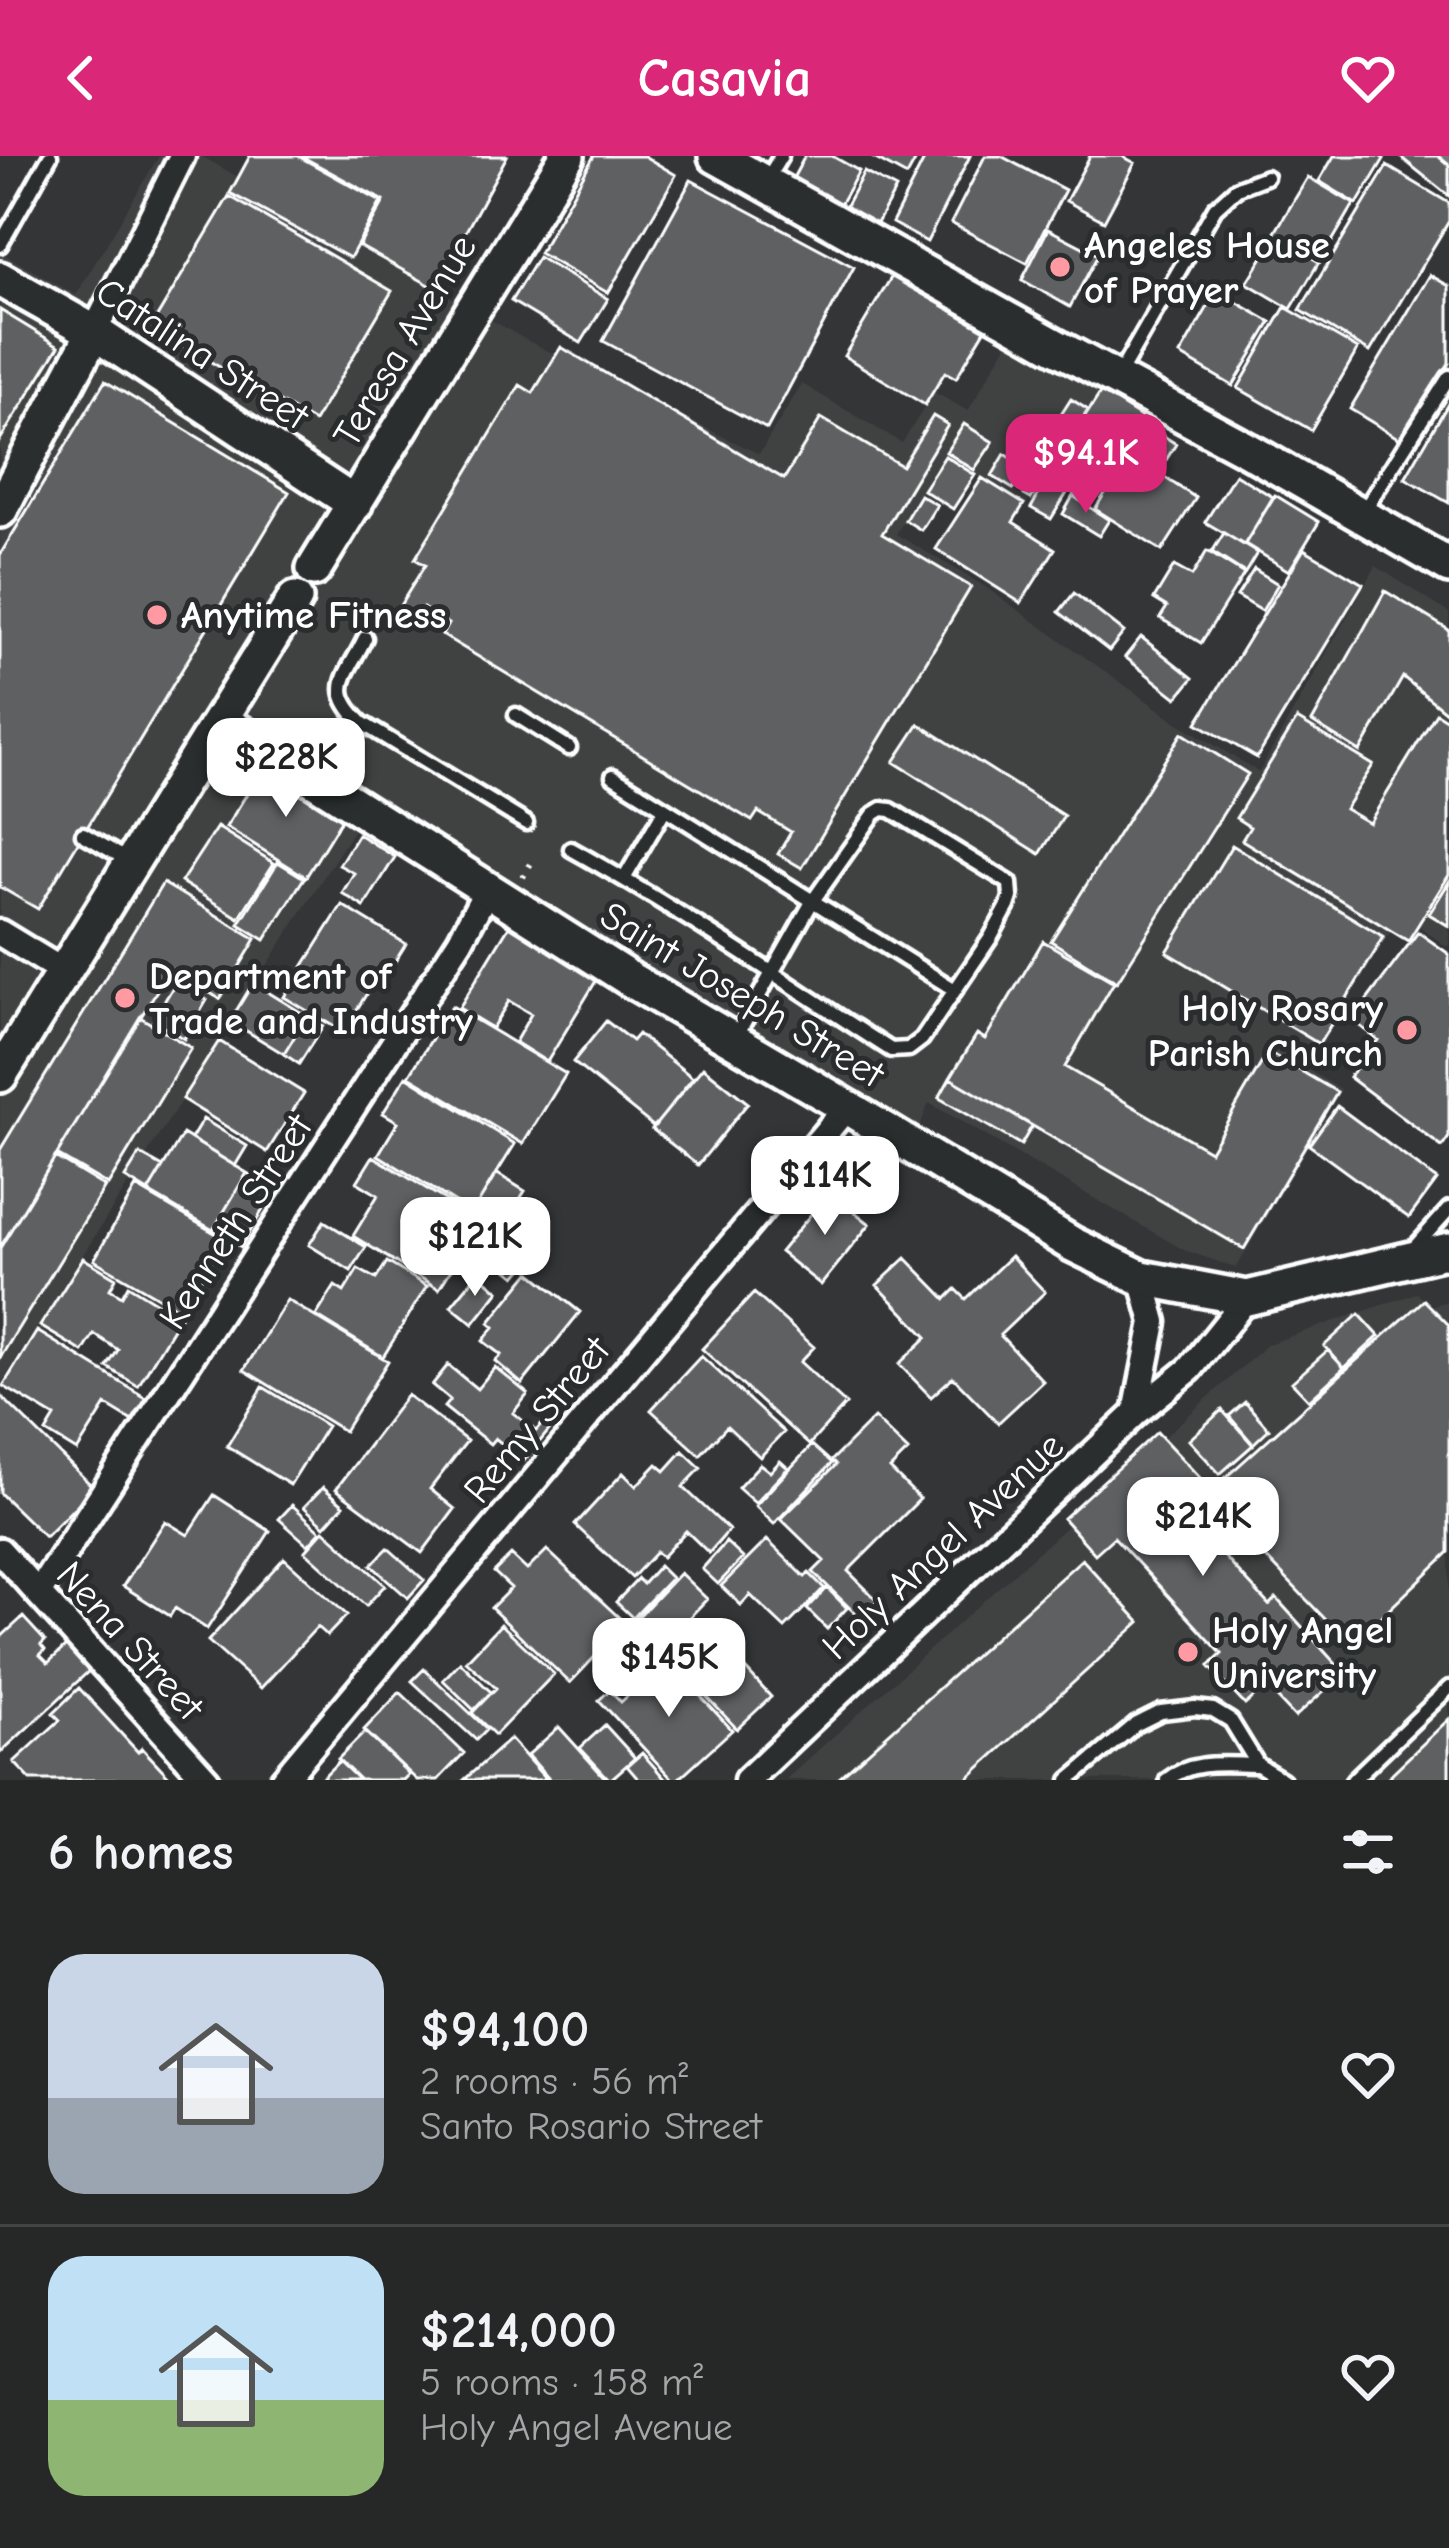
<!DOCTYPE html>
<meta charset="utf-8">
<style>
:root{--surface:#262828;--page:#2e3030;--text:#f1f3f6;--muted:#a4a6a8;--line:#424445;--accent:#db2777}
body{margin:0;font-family:"Comic Neue",sans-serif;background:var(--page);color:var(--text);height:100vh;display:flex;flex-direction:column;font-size:45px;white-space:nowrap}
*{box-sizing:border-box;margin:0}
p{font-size:39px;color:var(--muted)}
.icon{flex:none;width:66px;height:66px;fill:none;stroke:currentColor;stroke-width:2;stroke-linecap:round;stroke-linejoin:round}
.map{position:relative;height:1624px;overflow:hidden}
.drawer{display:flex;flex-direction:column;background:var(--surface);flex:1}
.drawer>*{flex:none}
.price{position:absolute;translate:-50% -102px;padding:0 27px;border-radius:24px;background:#fff;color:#222;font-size:39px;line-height:78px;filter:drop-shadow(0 3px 6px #0008)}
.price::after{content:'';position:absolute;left:50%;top:72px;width:36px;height:27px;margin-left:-18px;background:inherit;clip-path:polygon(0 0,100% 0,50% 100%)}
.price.on{background:var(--accent);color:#fff}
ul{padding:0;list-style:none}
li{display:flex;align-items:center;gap:36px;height:300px;padding:0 48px}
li+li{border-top:3px solid var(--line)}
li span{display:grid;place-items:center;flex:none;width:336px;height:240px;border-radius:36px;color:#555}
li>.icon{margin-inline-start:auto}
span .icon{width:144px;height:144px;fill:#fffc;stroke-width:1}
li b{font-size:51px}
h2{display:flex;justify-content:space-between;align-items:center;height:144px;padding:0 48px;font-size:51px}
header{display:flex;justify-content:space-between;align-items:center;height:156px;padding:0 48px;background:var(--accent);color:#fff;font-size:54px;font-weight:700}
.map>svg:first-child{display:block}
.built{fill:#404243}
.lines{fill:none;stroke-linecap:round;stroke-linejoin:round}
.river{stroke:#737576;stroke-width:54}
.building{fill:#5f6162;stroke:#fff;stroke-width:3}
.lane-casing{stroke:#fff;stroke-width:21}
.street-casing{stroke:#fff;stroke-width:33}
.secondary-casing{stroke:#fff;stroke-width:42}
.path{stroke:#fff;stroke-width:6;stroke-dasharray:3 9;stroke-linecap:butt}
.lane{stroke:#2a2d2e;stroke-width:12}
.street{stroke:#2a2d2e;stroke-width:24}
.secondary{stroke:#2a2d2e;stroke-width:33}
.poi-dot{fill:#ff9aa2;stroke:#2a2d2e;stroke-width:4.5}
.labels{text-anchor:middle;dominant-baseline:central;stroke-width:10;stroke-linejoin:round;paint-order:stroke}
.poi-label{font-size:39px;font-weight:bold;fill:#fff;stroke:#2a2d2e;text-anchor:start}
.street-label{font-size:39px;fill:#fff;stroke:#2a2d2e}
</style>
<header><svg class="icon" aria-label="back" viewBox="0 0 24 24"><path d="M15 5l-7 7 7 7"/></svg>Casavia<svg class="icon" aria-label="heart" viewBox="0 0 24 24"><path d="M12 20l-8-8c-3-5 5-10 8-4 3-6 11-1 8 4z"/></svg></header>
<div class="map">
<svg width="1449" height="1624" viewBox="0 0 1449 1624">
<rect width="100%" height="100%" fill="#333536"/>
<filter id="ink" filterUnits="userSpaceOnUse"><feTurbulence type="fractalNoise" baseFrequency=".00833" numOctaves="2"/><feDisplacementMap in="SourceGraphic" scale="24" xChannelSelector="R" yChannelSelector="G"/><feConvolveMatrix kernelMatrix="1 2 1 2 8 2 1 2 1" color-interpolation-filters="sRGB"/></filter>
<g filter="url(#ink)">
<path class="built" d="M159,0H201L530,186L759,298L802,228L902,287L934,236L968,255L1013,178L1103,232L1026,349L943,299L896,378L984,430L1177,566L1259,616L1376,410L1449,457V788L1447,791L1419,770L1409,782L1392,773L1307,913L1341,934L1236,1112L1184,1094L929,947L915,982L365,656L0,1229V96L76,139Z
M1417,1137L1430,1150L1449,1145V1624H785L1068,1369L1063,1362L1157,1276L1163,1282L1268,1188Z"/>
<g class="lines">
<path class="river" d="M1444,0L1449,4"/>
</g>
<path class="building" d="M250,0H298L381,46L350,102L230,37Z
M301,0H507L435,132L359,90L384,45Z
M594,0H644L676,19L608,137L539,97Z
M805,0H832L859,15L839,50L792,24Z
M870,0H918L907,20Z
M926,0H970L927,86L892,67Z
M985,0H1001L1065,34L1027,107L951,67Z
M1090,0H1122L1135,7L1104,65L1066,45Z
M1334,0H1380L1384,3L1357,48L1319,25Z
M1399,0H1438L1449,9V40Z
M1387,10L1449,47V65L1370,196L1300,154Z
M864,16L896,33L875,71L844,53Z
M1308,21L1354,48L1320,106L1274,78Z
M691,24L854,111L767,273L603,185Z
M229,40L392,135L314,266L151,171Z
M1048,73L1098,99L1070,151L1022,124Z
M1276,80L1319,106L1291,153L1247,127Z
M538,101L608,143L581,187L511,145Z
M1430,119L1449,130V207L1403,285L1350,253Z
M892,120L985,174L956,222L945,216L925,249L844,200Z
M1217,135L1271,166L1233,230L1180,199Z
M1285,151L1358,193L1311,274L1238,232Z
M0,154L59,190L0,284Z
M561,191L784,323L821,262L902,310L933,260L948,269L882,378L971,431L802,712L778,698L791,676L758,656L752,665L442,479L448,468L423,452L414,467L396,456L425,409L415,403L520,229L533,237Z
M105,225L289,336L38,753L0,731V399Z
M105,225L289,336L38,753L0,731V399Z
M1101,236L1141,261L1087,345L1047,320Z
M1071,243L1088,254L1031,343L1024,339L1036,321L1025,315Z
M1449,246V347L1405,322Z
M964,268L993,286L974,314L946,296Z
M1148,270L1176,288L1158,317L1196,342L1162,395L1095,353Z
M1005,298L1026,311L1013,333L992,320Z
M945,300L975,319L953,353L923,334Z
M1235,318L1273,341L1244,389L1205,366Z
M982,322L1024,348L1013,366L1055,393L1021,447L936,393Z
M1046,325L1067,337L1051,363L1031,352Z
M920,339L937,349L921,374L905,364Z
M1275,339L1319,366L1289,415L1245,388Z
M1073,340L1109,364L1099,380L1063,358Z
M1224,377L1257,397L1245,417L1212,396Z
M1304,393L1363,428L1257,602L1197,567Z
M1207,395L1244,418L1201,487L1160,462L1167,451L1154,443L1174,410L1192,420Z
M1254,413L1278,428L1262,455L1237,440Z
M1385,435L1449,474V553L1447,557L1403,521L1360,596L1312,566Z
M1074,437L1124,476L1109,495L1059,456Z
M1141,481L1193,522L1177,542L1125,501Z
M1436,557L1449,565V719L1408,785L1242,684L1250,671L1236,662L1297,563L1373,609L1345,653L1369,667Z
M919,568L1064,660L1040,698L894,606Z
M1182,577L1248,618L1117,826L1051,785Z
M267,606L346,656L306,721L226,671Z
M217,671L274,707L239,762L181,726Z
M358,678L395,701L364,751L342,737L354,717L339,709Z
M1232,689L1384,781L1319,888L1167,796Z
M278,706L304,722L265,784L239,768Z
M1449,726V770L1429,758Z
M163,727L256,783L220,843L170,813L0,1092V994Z
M342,749L406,788L386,820L380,816L343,876L284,841Z
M514,762L602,815L547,906L515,886L531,858L509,845L492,872L459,852Z
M1418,776L1449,798V981L1442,991L1349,921L1378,884L1352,864Z
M1043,785L1114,826L1065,911L1210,995L1268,896L1337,936L1244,1093L950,922L977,878L985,883Z
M176,826L207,844L184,883L153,864Z
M253,827L307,860L284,898L230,865Z
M452,850L566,918L523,988L409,920Z
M307,860L323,870L299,908L284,898Z
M140,861L191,892L108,1029L57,999Z
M606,865L632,885L638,878L693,922L654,971L573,906Z
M219,885L304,937L267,996L182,943Z
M703,911L748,947L698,1009L652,973Z
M406,920L515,988L472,1057L378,999L398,966L383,957Z
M950,922L1032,970L1021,989L939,942Z
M1337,950L1437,1024L1409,1062L1309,989Z
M203,963L247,990L235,1010L191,983Z
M183,978L247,1017L213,1074L148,1036Z
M140,998L163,1011L148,1036L125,1022Z
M373,1000L481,1066L439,1133L353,1080L378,1039L357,1026Z
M55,1001L105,1031L0,1202V1092Z
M247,1017L275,1033L241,1091L213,1074Z
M496,1017L525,1035L504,1068L476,1051Z
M136,1031L225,1083L182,1155L94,1104Z
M829,1036L870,1068L821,1129L780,1096Z
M324,1065L366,1091L351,1115L309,1089Z
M498,1083L528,1106L516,1120L487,1097Z
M1011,1100L1045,1136L1000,1179L1043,1225L998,1267L953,1221L931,1241L899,1208L927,1181L877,1129L906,1102L946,1143L956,1133L966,1143Z
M83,1102L116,1122L110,1133L122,1140L128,1129L180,1161L138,1230L107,1211L118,1194L94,1178L83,1196L40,1170Z
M387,1106L427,1130L383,1201L316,1160L335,1130L344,1136L358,1113L376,1123Z
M530,1116L580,1156L522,1228L495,1205L501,1199L483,1185L494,1171L489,1167Z
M478,1117L499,1135L473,1168L451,1150Z
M754,1137L814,1191L800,1206L846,1248L809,1289L702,1193Z
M287,1144L388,1205L344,1275L244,1214Z
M1424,1144L1449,1169V1396L1351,1490L1206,1339Z
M1359,1158L1379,1180L1344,1212L1324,1190Z
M37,1175L151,1245L137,1268L106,1249L77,1295L46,1276L55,1261L3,1230Z
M1328,1194L1344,1212L1309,1244L1292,1226Z
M701,1200L784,1276L760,1301L727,1270L700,1299L651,1254Z
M448,1209L477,1233L495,1211L528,1238L513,1257L536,1275L544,1266L551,1272L524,1305L495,1282L490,1288L444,1251L450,1244L432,1229Z
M263,1231L327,1270L290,1329L227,1290Z
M0,1239L94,1332L45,1381L0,1337Z
M407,1239L467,1285L430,1333L455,1353L422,1397L336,1333Z
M1245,1246L1269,1273L1253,1288L1229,1260Z
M1222,1254L1253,1289L1220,1318L1189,1284Z
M874,1262L908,1295L890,1313L920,1343L848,1415L878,1445L860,1462L813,1416L824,1405L781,1363L836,1309L832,1304Z
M1157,1276L1200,1322L1174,1346L1269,1449L1276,1442L1344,1517L1295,1561L1266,1530L1245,1549L1209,1510L1222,1498L1114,1381L1095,1398L1063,1362Z
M812,1289L832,1307L774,1368L755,1350Z
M683,1295L701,1312L683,1331L729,1374L709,1397L686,1375L662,1401L656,1396L632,1422L575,1369L623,1317L636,1330L657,1308L665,1315Z
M780,1305L788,1312L755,1347L738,1332L760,1308L770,1316Z
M323,1331L344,1349L325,1370L304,1351Z
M214,1339L270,1375L207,1473L175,1452L170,1460L123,1430L165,1365L188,1379Z
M292,1349L321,1375L308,1389L279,1363Z
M324,1374L385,1429L366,1450L305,1395Z
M767,1384L805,1421L809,1417L824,1432L785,1472L750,1439L741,1449L721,1430Z
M726,1386L743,1402L718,1428L702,1413Z
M388,1392L424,1424L408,1442L371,1409Z
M547,1394L626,1468L570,1527L491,1452L511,1432L494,1416L511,1399L527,1414Z
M284,1402L347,1459L327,1480L317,1471L261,1532L208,1485Z
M1082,1403L1140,1466L966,1624H837Z
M659,1410L671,1422L633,1462L616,1446L638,1423L643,1428Z
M680,1417L707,1443L662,1490L635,1464Z
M827,1432L847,1452L827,1473L807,1453Z
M23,1461L45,1485L41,1489L45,1494L40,1499L48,1507L67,1489L90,1514L0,1597V1482Z
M501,1468L554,1518L495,1579L472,1557L496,1532L466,1505Z
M706,1470L771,1541L737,1573L671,1503Z
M667,1504L732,1574L677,1624H673L599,1544L610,1534L621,1546Z
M460,1506L491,1536L474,1554L443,1524Z
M424,1513L487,1573L476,1584L412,1525Z
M79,1532L138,1596L142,1592L172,1624H31L14,1606L60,1564L53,1557Z
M400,1536L464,1597L438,1624H417L364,1574Z
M1449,1563V1624H1385Z
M605,1569L635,1602L610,1624L580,1592Z
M559,1571L607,1624H546L548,1622L528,1599Z
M365,1576L409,1618L403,1624H360L338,1603Z
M510,1583L545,1622L542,1624H464Z
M642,1597L666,1624H639L627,1610Z
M339,1605L359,1624H320Z"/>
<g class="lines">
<g class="lane-casing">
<path id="lane" d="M766,25L781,0
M0,89L50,0
M1117,222L1215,52L1237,32L1266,21
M1363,356L1449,221
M365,482C346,522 326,532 362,567L526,667
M516,559L569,592
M613,620L955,834
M83,678L129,705
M571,693C681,754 785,826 891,894L909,893L922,883L991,781L1008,750L1011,741L1010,727L891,654L882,653L874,658L812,746L734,884
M624,723L665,653
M1414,1092L1449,1053
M1069,1624L1135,1569L1161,1556L1195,1552L1213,1554L1231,1565L1258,1609L1283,1624
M1167,1624C1193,1603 1226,1609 1258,1609
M1353,1624L1449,1532"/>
</g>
<g class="street-casing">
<path id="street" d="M94,176L182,0
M0,777L64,816
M1136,1257L1154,1166L1142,1122
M0,1395L207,1624
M39,1436L460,785L488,732
M283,1624L847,951
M747,1624L1136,1257L1190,1213L1247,1142"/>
</g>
<g class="secondary-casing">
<path id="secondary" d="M716,0L1055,190L1248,294L1449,410
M0,123L94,176L355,348
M0,354L94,176
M314,413L567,0
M222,565L631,824L847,951L1072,1088L1142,1122L1247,1142L1449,1094
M0,919L295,443"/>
</g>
<path class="path" d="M523,721L534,702"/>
<use href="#lane" class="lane"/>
<use href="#street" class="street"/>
<use href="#secondary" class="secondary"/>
</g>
</g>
<g class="poi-dot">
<circle cx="1060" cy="111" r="12"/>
<circle cx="157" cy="459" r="12"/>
<circle cx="125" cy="842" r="12"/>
<circle cx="1407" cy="874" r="12"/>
<circle cx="1188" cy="1496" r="12"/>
</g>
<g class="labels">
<g class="poi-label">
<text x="1084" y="89">Angeles House<tspan x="1084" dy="45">of Prayer</tspan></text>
<text x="181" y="459">Anytime Fitness</text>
<text x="149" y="820">Department of<tspan x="149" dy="45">Trade and Industry</tspan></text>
<text x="1383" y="852" text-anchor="end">Holy Rosary<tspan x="1383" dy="45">Parish Church</tspan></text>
<text x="1212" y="1474">Holy Angel<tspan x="1212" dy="45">University</tspan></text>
</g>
<g class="street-label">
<text transform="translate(405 185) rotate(-59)">Teresa Avenue</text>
<text transform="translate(202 198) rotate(33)">Catalina Street</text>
<text transform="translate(742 839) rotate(31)">Saint Joseph Street</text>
<text transform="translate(236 1066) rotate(-57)">Kenneth Street</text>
<text transform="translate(537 1264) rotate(-50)">Remy Street</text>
<text transform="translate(943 1390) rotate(-43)">Holy Angel Avenue</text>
<text transform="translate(130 1485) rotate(48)">Nena Street</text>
</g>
</g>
</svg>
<b class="price on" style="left:1086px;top:360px">$94.1K</b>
<b class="price" style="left:286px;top:664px">$228K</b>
<b class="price" style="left:825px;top:1082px">$114K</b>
<b class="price" style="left:475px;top:1143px">$121K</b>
<b class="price" style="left:1203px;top:1423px">$214K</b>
<b class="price" style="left:669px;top:1564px">$145K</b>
</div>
<section class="drawer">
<h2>6 homes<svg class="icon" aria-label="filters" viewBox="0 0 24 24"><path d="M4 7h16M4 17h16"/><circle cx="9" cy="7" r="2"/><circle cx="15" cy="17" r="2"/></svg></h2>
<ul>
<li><span style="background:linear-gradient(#c9d6e8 60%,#9aa5b1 0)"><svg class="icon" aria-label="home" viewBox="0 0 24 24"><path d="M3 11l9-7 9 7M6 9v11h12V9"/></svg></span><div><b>$94,100</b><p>2 rooms · 56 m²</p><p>Santo Rosario Street</p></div><svg class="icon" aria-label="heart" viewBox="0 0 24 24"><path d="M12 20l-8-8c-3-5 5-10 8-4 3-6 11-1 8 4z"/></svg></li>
<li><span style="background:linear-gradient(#bfe0f5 60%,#8fb573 0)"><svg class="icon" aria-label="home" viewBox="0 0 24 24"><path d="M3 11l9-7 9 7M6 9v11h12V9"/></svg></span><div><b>$214,000</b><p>5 rooms · 158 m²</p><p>Holy Angel Avenue</p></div><svg class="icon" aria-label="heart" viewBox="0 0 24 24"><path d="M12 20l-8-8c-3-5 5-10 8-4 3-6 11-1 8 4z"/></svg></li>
</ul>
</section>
